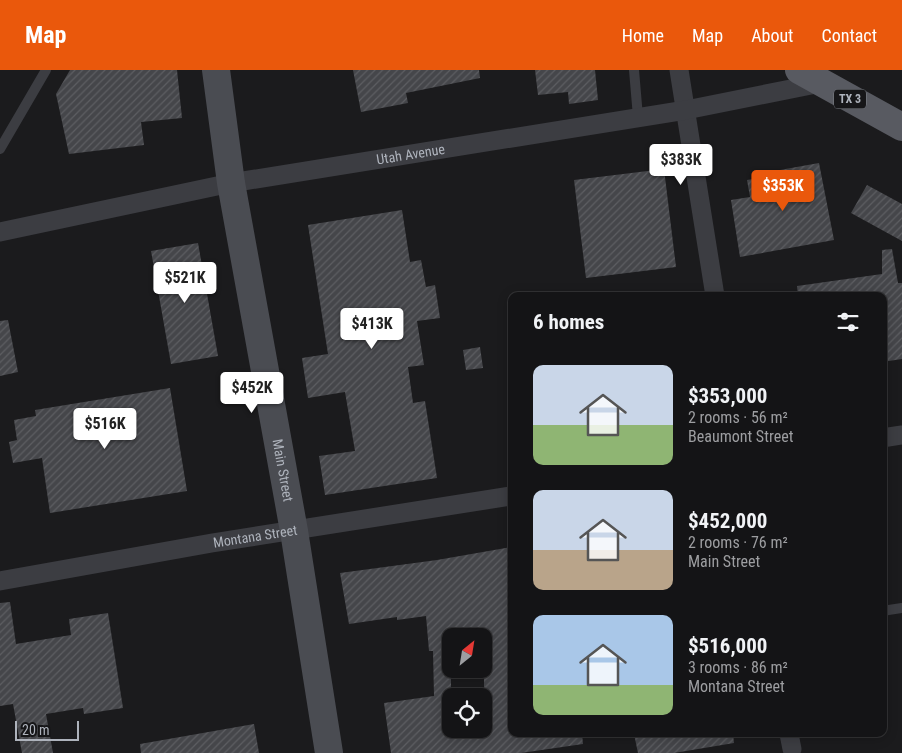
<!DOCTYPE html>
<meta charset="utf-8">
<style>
:root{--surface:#141416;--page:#212123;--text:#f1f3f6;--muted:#9d9ea1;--line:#333335;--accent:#ea580c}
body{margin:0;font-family:"Roboto Condensed",sans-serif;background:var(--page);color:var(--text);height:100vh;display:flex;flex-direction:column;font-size:19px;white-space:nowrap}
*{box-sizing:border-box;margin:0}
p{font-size:16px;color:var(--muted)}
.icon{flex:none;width:28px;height:28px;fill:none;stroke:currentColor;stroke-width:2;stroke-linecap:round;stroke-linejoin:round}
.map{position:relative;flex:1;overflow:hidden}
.drawer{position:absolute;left:508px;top:222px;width:379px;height:445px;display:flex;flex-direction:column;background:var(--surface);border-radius:10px;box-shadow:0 2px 12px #0003,0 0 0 1px var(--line)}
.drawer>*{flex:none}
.needle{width:32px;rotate:30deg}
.buttons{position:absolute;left:442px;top:558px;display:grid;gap:10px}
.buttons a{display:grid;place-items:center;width:50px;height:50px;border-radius:10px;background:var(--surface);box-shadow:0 2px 12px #0003,0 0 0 1px var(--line);font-size:25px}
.scale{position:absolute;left:15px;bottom:12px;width:64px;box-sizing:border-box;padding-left:5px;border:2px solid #aeb3bc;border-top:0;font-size:14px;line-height:18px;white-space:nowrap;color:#aeb3bc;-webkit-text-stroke:4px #161618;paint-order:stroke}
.price{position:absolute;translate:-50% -42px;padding:0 11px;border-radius:5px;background:#fff;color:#222;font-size:16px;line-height:32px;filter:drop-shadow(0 1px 2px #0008)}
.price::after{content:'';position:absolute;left:50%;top:30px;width:15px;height:11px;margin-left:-8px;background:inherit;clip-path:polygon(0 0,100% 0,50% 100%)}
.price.selected{background:var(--accent);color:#fff}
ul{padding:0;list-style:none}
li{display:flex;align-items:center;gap:15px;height:125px;padding:0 25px}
li span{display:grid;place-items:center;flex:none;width:140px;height:100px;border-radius:10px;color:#555}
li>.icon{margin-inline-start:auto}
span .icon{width:60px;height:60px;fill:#fffc;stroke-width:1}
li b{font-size:21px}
h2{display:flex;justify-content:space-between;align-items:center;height:60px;padding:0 25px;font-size:21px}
header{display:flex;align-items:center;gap:30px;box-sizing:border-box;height:70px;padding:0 25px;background:var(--accent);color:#fff}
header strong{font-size:24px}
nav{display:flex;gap:28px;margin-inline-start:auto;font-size:18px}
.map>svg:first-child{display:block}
.building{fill:url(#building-hatch);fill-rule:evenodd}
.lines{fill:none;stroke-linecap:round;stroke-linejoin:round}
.lane{stroke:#3c3d42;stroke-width:10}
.street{stroke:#3c3d42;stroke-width:19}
.secondary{stroke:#4a4c52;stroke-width:28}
.primary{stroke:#585a61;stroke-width:28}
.labels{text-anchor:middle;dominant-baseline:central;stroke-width:4;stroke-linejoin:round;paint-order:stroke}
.shield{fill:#161618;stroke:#80848b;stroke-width:1}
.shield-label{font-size:12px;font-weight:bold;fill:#aeb3bc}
.street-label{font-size:14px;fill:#aeb3bc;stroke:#161618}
</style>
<header>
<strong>Map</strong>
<nav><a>Home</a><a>Map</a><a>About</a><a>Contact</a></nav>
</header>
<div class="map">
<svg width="902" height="683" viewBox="0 0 902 683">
<defs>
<pattern id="building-hatch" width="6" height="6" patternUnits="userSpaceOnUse" patternTransform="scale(1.25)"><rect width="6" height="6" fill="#45464a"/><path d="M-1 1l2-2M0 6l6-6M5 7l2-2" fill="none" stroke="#5d5e62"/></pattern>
</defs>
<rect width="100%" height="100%" fill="#1b1b1d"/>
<path class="building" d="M70,0H177L182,48L141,52L144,75L69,84L56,24Z
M353,0H479L480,8L406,23L408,33L361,42Z
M535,0H595L598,30L569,34L568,22L538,25Z
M819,93L834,170L740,187L731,130L750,127L747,110L781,104L780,100Z
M664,99L676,197L586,208L574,110Z
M867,115L902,134V171L851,143Z
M402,140L410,192L421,190L426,217L435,215L440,248L417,251L424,295L408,297L413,333L425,331L437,408L325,425L319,386L355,381L345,322L308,328L302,288L328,284L308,155Z
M198,173L218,286L171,294L151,181Z
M892,179L898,213H902V289L882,292V226H798L797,216L882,204V180Z
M8,250L18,302L0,306V251Z
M480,277L483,298L466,300L463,280Z
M170,318L187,421L50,443L42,388L13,393L9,372L17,370L14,350L36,346L35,340Z
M511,477V664H582L583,674L521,683H391L384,633L434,626L433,581H429L426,546L397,550V547L349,554L340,503L437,490ZM451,566H484V659H451Z
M10,532L16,574L71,565L69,549L108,543L123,638L84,644L83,638L46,644L53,683H22L13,634L0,636V533Z
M254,654L259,683H141L140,674Z
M634,664H733L734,673L674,683H638Z"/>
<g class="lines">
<path class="lane" d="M634,0L638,47
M0,79L46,0
M882,541L902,538"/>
<g class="street">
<path d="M679,0L715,226"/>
<path id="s1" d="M0,162L231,113L686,40L821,13"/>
<path d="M882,368L902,365"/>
<path id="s2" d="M0,511L212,473L511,426"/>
<path d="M789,664L792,679"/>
</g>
<path class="secondary" id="s3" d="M216,0L231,113L294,461L329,683"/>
<path class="primary" d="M799,0L902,57"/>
</g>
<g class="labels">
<rect class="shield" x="834" y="19.5" width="32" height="19" rx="4"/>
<g class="shield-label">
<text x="850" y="29">TX 3</text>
</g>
<g class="street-label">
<text stroke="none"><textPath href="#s1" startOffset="418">Utah Avenue</textPath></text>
<text stroke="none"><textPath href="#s3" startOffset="406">Main Street</textPath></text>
<text stroke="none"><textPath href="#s2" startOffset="259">Montana Street</textPath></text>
</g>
</g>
</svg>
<div class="buttons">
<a><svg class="needle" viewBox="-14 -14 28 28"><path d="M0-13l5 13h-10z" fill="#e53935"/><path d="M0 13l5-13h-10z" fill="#9d9ea1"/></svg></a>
<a><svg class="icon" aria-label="locate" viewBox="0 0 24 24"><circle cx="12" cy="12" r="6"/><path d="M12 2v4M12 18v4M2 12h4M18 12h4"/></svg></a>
</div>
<div class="scale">20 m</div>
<b class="price" style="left:681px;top:116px">$383K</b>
<b class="price selected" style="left:783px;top:142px">$353K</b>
<b class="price" style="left:185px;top:234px">$521K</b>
<b class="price" style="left:372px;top:280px">$413K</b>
<b class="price" style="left:252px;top:344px">$452K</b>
<b class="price" style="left:105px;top:380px">$516K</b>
<section class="drawer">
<h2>6 homes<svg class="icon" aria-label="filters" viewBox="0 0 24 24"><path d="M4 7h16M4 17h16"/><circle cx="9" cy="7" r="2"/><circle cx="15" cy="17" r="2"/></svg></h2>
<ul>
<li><span style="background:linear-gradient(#c9d6e8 60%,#8fb573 0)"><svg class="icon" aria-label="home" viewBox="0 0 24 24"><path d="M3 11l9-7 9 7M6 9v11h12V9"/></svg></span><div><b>$353,000</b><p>2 rooms · 56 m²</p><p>Beaumont Street</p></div></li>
<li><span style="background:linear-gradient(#c9d6e8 60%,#b9a48a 0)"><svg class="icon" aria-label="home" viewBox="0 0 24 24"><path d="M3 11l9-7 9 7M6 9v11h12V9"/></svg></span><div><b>$452,000</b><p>2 rooms · 76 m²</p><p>Main Street</p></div></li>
<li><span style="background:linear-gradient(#a9c7e8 70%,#8fb573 0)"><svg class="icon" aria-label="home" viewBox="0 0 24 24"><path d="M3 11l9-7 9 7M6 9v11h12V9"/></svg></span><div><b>$516,000</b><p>3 rooms · 86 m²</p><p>Montana Street</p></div></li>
</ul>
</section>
</div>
